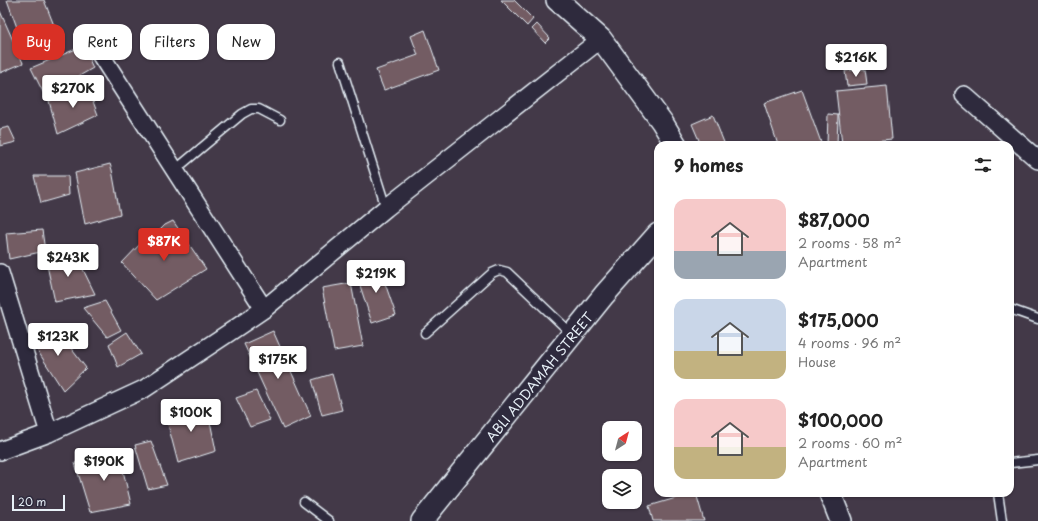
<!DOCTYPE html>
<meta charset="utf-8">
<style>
:root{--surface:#fff;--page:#f2f2f2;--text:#222;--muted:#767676;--accent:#d93025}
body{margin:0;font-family:"Playpen Sans",sans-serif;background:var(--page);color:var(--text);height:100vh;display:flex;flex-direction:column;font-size:15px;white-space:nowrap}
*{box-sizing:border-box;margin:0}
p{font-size:13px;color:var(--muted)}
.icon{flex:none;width:22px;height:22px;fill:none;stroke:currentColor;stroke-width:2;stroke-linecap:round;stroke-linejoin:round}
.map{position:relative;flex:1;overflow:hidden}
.drawer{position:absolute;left:654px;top:141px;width:360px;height:356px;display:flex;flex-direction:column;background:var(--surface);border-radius:12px;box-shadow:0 1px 3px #0004}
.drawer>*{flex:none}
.hud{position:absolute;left:12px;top:24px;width:380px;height:36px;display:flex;gap:8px}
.needle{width:26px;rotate:36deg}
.buttons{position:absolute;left:602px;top:421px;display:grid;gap:8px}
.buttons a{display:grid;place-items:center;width:40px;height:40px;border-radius:8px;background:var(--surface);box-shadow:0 1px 3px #0004;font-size:20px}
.scale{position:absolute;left:12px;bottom:10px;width:53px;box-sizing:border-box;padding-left:4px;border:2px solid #e8f1f8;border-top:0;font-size:11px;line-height:14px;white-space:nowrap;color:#e8f1f8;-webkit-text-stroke:3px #2f2a3d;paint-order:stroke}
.price{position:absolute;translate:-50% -34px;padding:0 9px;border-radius:4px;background:#fff;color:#222;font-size:13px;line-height:26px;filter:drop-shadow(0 1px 2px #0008)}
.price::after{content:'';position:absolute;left:50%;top:24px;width:12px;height:9px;margin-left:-6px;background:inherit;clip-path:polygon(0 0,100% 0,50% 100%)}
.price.on{background:var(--accent);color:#fff}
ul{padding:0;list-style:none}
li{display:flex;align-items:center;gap:12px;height:100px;padding:0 20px}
li span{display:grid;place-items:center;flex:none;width:112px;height:80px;border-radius:12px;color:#555}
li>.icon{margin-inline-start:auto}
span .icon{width:48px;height:48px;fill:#fffc;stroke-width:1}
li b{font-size:17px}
h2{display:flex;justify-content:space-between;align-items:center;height:48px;padding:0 20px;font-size:17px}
.pill{padding:0 14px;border-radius:12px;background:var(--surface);box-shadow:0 1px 3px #0004;font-size:14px;line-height:36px}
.pill.on{background:var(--accent);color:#fff}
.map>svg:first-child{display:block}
.building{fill:#735c63;stroke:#e8f1f8}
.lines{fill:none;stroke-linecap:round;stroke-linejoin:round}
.service-casing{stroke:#e8f1f8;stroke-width:11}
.minor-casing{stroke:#e8f1f8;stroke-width:20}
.tertiary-casing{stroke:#e8f1f8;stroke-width:24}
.service{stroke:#2f2a3d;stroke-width:8}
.minor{stroke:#2f2a3d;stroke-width:17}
.tertiary{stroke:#2f2a3d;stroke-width:21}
.labels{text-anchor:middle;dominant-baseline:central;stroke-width:3;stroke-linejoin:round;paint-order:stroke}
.street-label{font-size:13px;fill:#e8f1f8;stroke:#2f2a3d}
</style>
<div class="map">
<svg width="1038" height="521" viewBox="0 0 1038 521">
<rect width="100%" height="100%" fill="#433948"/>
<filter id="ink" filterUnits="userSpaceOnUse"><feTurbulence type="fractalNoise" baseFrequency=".025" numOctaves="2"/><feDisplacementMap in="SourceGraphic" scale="8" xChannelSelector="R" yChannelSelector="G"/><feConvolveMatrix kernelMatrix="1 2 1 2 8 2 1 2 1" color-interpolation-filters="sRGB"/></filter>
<g filter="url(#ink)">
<path class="building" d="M7,0H44L57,33L23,44Z
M501,0H514L533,19L527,26Z
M0,11L23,63L0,73Z
M537,24L550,38L545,43L532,29Z
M425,30L439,70L384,90L376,70L418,55L411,36Z
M83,46L93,68L45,96L31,68Z
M865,69L867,84L847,86L845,71Z
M87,85L98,115L58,134L49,101Z
M887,86L892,139L842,144L836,91Z
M802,90L822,145H778L764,103Z
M828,114L838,115L837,145H827Z
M713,115L725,145H701L692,124Z
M9,127L16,142L0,146V129Z
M110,164L112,170L120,214L85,224L75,173Z
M34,176H68L69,195L41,203Z
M173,221L206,269L156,300L122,263L143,241L158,232L165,225Z
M42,230L45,251L9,259L6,233Z
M76,255L95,294L55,302L45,256Z
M379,266L396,315L372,323L356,273Z
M351,283L363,346L334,351L322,288Z
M105,301L121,330L107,337L83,308Z
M54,326L86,368L63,390L30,339Z
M273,331L311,416L283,429L244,344Z
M127,332L141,354L118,367L109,344Z
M332,374L342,410L322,415L312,380Z
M256,391L270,420L250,427L236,398Z
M204,406L211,426L216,451L178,463L165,413Z
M151,441L167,485L148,489L135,445Z
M118,450L131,504L90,512L75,463Z
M693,493H696L704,521H653L649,506Z"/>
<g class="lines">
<g class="service-casing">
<path id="service" d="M340,62L386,208
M175,170L242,114L251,109H259L280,120
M1010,309L1038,319
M425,333L492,273L499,270L507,272L572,334
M1010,463L1038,460
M998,493L1002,521
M304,502L329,521"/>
</g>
<g class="minor-casing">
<path id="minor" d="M93,43L264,309
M964,95L1038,160
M0,273L49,433
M0,451L49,433L144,389L227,334L264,309L386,208L601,39"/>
</g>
<g class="tertiary-casing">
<g id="tertiary">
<path d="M557,0L601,39L662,122L676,145"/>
<path d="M830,493L841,521"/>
<path id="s1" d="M422,521L604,295L658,234"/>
</g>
</g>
<use href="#service" class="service"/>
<use href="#minor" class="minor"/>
<use href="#tertiary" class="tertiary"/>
</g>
</g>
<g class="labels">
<g class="street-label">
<text stroke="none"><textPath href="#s1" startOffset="186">ABLI ADDAMAH STREET</textPath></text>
</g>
</g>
</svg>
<div class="buttons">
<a><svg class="needle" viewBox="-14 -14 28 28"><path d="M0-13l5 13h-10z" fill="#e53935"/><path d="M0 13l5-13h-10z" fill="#767676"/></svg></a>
<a><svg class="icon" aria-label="layers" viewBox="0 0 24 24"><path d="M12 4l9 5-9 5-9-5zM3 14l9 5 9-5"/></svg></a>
</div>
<div class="scale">20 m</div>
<b class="price" style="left:856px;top:78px">$216K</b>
<b class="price" style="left:73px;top:109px">$270K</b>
<b class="price on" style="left:164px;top:262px">$87K</b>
<b class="price" style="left:68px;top:278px">$243K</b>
<b class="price" style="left:376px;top:294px">$219K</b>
<b class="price" style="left:58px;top:357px">$123K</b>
<b class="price" style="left:278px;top:380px">$175K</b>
<b class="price" style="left:191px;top:433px">$100K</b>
<b class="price" style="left:104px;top:482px">$190K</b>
<div class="hud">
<a class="pill on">Buy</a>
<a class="pill">Rent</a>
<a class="pill">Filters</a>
<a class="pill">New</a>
</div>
<section class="drawer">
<h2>9 homes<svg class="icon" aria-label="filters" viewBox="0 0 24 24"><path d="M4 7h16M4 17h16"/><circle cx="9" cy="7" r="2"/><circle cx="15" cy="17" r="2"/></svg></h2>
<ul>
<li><span style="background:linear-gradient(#f6c9c9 65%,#9aa5b1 0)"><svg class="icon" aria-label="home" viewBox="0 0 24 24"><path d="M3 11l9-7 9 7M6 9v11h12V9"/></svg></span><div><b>$87,000</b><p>2 rooms · 58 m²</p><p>Apartment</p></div></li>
<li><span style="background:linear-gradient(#c9d6e8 65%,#c2b280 0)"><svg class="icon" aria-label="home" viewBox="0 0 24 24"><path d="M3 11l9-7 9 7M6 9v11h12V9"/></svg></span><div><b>$175,000</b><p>4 rooms · 96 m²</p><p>House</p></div></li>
<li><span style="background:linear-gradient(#f6c9c9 60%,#c2b280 0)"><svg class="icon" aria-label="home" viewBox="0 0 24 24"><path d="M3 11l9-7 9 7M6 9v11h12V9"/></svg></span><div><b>$100,000</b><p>2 rooms · 60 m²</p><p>Apartment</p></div></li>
</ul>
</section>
</div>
